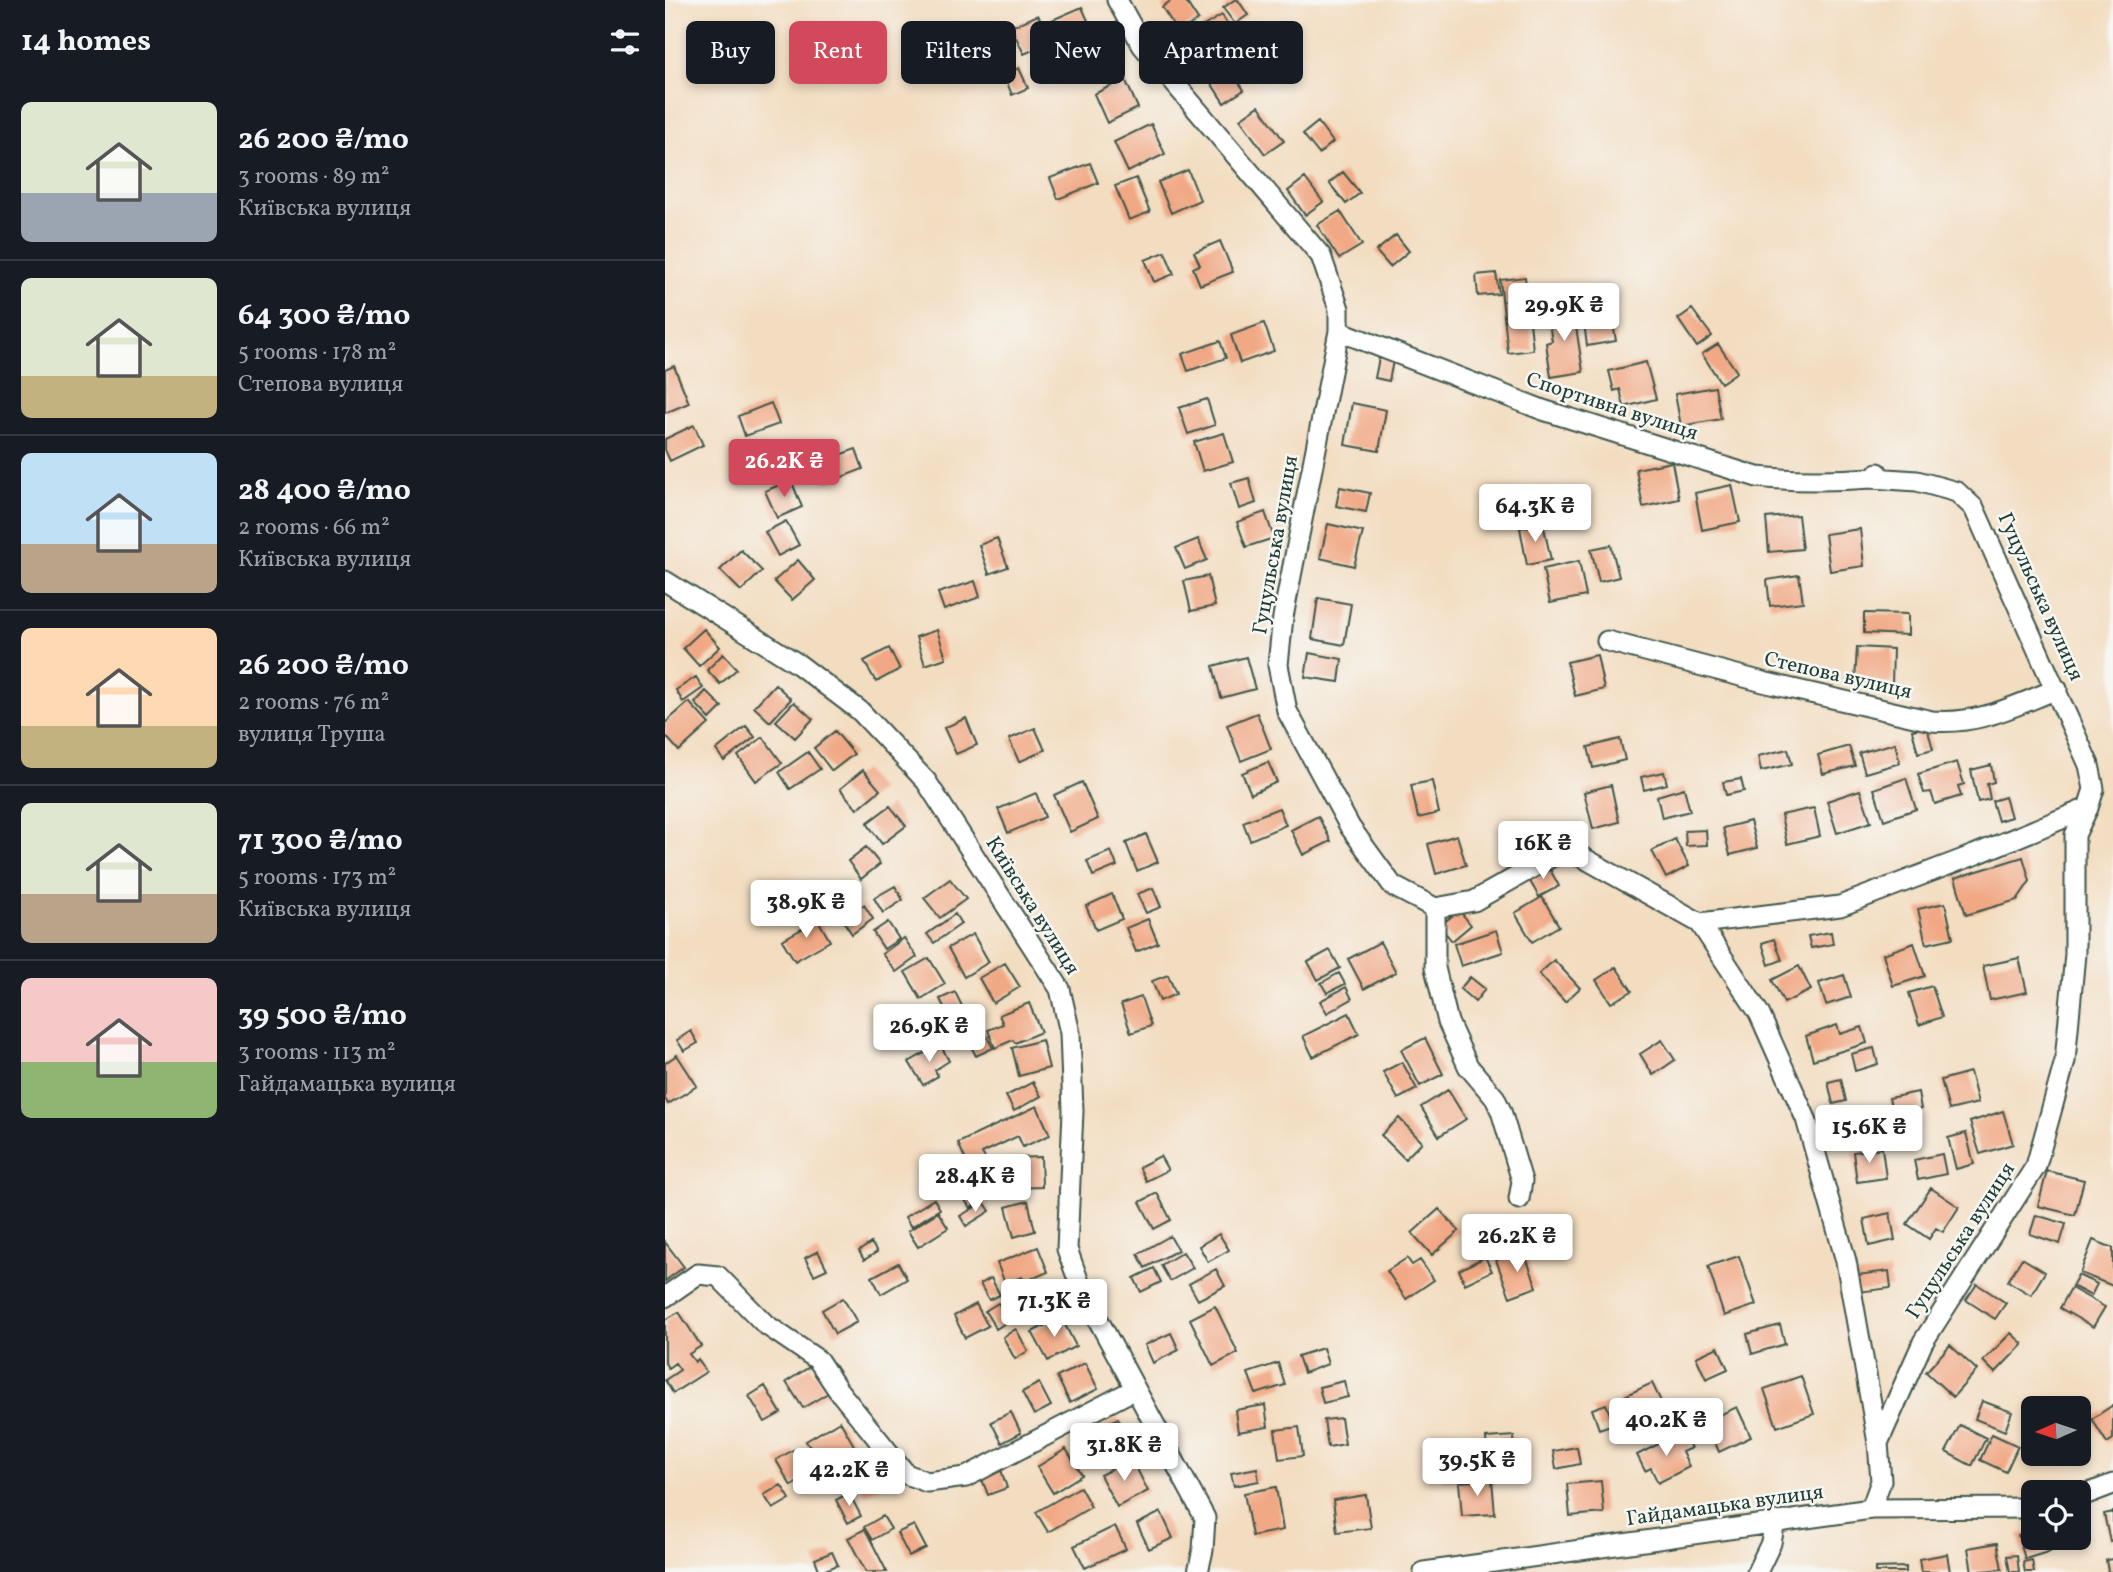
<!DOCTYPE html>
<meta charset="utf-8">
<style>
:root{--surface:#171b24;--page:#20242c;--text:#f1f3f6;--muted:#9ea1a6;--line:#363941;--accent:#d1495b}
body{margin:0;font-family:Vollkorn,serif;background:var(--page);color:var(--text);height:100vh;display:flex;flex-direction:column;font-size:26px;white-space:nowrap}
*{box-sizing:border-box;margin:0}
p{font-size:23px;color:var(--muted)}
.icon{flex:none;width:38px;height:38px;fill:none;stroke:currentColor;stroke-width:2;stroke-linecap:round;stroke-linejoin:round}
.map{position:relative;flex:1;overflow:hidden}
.sheet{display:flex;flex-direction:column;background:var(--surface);width:665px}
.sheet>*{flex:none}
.guide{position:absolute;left:21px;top:21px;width:665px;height:63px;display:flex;gap:14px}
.needle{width:46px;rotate:267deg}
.fabs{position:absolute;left:1356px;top:1396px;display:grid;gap:14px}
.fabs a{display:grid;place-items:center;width:70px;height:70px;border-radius:10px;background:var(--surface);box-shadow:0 4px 10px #0003;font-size:35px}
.price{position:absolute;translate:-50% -60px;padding:0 16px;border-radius:7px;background:#fff;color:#222;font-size:23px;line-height:46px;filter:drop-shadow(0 2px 4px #0008)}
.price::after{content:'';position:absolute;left:50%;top:42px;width:21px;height:16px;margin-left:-10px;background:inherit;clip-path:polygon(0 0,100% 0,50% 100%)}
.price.selected{background:var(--accent);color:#fff}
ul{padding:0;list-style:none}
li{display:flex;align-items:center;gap:21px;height:175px;padding:0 21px}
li+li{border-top:2px solid var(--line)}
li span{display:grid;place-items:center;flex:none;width:196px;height:140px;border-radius:10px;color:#555}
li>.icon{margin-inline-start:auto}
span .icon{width:84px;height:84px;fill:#fffc;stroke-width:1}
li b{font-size:30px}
h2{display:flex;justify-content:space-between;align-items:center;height:84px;padding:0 21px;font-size:30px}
.chip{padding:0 24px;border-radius:10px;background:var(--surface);box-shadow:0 4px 10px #0003;font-size:24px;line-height:63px}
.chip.selected{background:var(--accent);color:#fff}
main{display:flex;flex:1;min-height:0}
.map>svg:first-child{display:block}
.building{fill:#f1a985}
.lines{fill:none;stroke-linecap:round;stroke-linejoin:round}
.minor-casing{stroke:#3f5549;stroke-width:23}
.minor{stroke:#fff;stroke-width:19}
.labels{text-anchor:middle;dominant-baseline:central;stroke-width:5;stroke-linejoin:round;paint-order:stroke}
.street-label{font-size:21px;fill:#1f3d34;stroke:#f6f6f2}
</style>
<main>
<section class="sheet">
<h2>14 homes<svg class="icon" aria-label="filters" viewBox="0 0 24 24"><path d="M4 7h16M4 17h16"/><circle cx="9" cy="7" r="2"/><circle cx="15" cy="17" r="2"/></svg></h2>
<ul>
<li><span style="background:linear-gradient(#dfe7d0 65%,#9aa5b1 0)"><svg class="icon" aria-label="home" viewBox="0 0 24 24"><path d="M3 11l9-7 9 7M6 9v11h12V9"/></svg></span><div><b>26 200 ₴/mo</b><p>3 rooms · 89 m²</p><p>Київська вулиця</p></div></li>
<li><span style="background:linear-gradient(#dfe7d0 70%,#c2b280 0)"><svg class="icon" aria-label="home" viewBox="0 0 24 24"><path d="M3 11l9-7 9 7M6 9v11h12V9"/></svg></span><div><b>64 300 ₴/mo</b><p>5 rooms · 178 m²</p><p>Степова вулиця</p></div></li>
<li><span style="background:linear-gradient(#bfe0f5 65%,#b9a48a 0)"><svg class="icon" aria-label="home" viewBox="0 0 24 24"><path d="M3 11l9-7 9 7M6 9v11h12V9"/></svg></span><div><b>28 400 ₴/mo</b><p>2 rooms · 66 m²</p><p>Київська вулиця</p></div></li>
<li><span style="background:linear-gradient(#ffd9b3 70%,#c2b280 0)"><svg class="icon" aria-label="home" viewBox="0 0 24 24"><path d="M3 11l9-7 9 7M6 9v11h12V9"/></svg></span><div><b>26 200 ₴/mo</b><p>2 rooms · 76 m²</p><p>вулиця Труша</p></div></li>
<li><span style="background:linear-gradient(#dfe7d0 65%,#b9a48a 0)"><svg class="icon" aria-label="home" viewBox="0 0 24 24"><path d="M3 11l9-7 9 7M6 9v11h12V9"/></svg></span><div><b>71 300 ₴/mo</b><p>5 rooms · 173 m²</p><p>Київська вулиця</p></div></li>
<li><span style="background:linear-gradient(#f6c9c9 60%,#8fb573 0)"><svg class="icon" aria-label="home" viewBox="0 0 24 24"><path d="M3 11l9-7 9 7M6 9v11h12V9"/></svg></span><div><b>39 500 ₴/mo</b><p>3 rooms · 113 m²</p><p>Гайдамацька вулиця</p></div></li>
</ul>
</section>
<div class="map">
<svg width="1448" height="1572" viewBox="0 0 1448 1572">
<rect width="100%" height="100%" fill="#f6f6f2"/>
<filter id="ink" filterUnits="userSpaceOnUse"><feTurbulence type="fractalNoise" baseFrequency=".0143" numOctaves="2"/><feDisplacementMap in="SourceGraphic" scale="14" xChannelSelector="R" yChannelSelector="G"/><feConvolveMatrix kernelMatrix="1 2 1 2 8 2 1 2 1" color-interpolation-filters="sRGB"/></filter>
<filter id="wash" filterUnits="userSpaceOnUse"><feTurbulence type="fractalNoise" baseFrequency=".00686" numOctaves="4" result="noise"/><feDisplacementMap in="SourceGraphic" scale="28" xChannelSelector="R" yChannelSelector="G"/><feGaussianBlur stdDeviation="1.57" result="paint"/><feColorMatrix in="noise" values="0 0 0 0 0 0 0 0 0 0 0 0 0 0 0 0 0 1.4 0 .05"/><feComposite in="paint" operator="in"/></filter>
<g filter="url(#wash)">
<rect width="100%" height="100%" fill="#f3ddc1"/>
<g id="blocks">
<path class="building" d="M507,0H520L533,20L513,32L497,7Z
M569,0H573L583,15L570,24L558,8Z
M417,7L430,37L400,50L387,20Z
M373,15L386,42L359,54L346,27Z
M557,15L566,30L544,43L535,28Z
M560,62L579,90L559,103L541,75Z
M354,68L363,88L347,95L339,75Z
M460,79L473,108L442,123L429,94Z
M594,106L619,141L600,154L575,119Z
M653,122L668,142L654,154L638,134Z
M486,124L500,154L463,172L449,142Z
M425,163L433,183L393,199L385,178Z
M523,170L535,200L506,213L493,182Z
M678,172L695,193L681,204L664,183Z
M471,178L485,212L464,220L450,186Z
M640,178L658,202L640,215L623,191Z
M675,211L697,245L674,259L652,225Z
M731,235L744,251L725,267L711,251Z
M555,241L568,272L535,285L528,268L535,265L529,252Z
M500,252L509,274L489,282L480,260Z
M831,273L834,294L813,296L811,275Z
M860,277L868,350L843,353L835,280Z
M908,307L918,372L886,377L881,343L887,341L882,311Z
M1027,309L1047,336L1032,347L1013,319Z
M947,317L951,341L922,346L919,322Z
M599,323L609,351L575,363L566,335Z
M555,341L561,358L523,371L517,354Z
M1053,344L1072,372L1056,383L1037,354Z
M714,358L728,361L724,381L710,378Z
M981,362L991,399L959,407L955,389L949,391L944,371Z
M9,366L24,403L0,413V370Z
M1050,387L1056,419L1016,426L1010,394Z
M542,399L550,425L523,434L514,408Z
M106,403L114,424L80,436L73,416Z
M687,403L721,410L714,451L680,445Z
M29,425L38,445L5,461L0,450V439Z
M559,433L568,462L538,471L529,442Z
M191,449L198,469L159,484L151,463Z
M1007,462L1014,499L978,507L971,469Z
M584,478L591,503L574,509L566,483Z
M126,480L137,507L112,518L100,491Z
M1067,485L1075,522L1037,530L1030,493Z
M675,487L705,493L701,512L671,506Z
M600,512L609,538L581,547L572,522Z
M1133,515L1137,549L1104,552L1101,518Z
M121,521L134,545L113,556L100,532Z
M878,523L886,560L862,565L855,528Z
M663,524L698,532L689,566L655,558Z
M1195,529L1199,566L1165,571L1160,534Z
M332,538L343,567L324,574L314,545Z
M533,539L542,560L520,569L511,548Z
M946,545L954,577L934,582L926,549Z
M76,550L97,571L76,591L55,570Z
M133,560L150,580L127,600L109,581Z
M914,561L921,596L885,603L878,569Z
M1134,575L1138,602L1105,606L1102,580Z
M543,576L550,606L526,611L519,581Z
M310,581L315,597L279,610L273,593Z
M653,598L686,604L679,645L647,639Z
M1199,613L1243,614V635L1199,633Z
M39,629L55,647L34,666L18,648Z
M272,630L281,658L260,665L251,637Z
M1192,647L1228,649L1227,684L1190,682Z
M224,648L235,669L211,682L199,661Z
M644,653L677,659L674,682L640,677Z
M58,654L72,669L55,684L42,670Z
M932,655L939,689L910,696L902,662Z
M581,657L590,689L556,698L548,666Z
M31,677L38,688L18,702L11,690Z
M110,684L126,699L105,722L89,707Z
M41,691L57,707L45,719L30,703Z
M24,702L44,724L14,751L0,735V723Z
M129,702L148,719L130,738L111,721Z
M592,713L606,749L576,761L562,725Z
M301,718L312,745L291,754L279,728Z
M81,726L90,737L59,761L51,750Z
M1262,727L1268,749L1253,753L1247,730Z
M370,728L380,750L354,762L344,739Z
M170,731L189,754L167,771L149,748Z
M98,737L117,763L91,781L73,756Z
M955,739L960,760L928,768L923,747Z
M1230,743L1235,763L1200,773L1194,753Z
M1184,746L1190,766L1158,774L1153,755Z
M1123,749L1127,764L1096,771L1093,756Z
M143,752L155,769L125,789L114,772Z
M603,762L612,782L586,794L577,773Z
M1292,762L1299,784L1293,786L1296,796L1270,804L1266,792L1259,793L1253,774Z
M1326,765L1329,782L1322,784L1325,799L1313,802L1306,770Z
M198,770L215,790L192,809L175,789Z
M999,772L1002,784L979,790L976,777Z
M1241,778L1251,809L1219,820L1209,789Z
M1076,779L1079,791L1061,795L1058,782Z
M767,781L774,813L753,818L746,785Z
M417,782L433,819L405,832L389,795Z
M946,785L954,822L928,829L919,792Z
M1019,788L1025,811L997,818L992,796Z
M1195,790L1206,822L1172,833L1162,801Z
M371,793L380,817L343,833L333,809Z
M1340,797L1346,817L1333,821L1327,801Z
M225,806L241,826L217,844L202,823Z
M614,808L621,825L585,840L578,822Z
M1149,808L1155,836L1122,844L1116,815Z
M653,816L666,841L638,855L626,830Z
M1085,821L1092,848L1065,855L1058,828Z
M1041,830L1042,845L1021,846L1020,831Z
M481,834L493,862L472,871L461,843Z
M792,835L801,865L771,874L763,844Z
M1010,839L1024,866L1001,878L987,851Z
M201,847L215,864L196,879L183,861Z
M446,851L452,866L428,876L422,861Z
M1358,857L1365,881L1352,900L1301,915L1290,878Z
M882,864L894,886L874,897L862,876Z
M285,879L301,899L275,918L259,898Z
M230,886L238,900L218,913L209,898Z
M488,888L496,907L481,913L472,894Z
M447,894L457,919L431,930L421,906Z
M877,897L894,926L867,942L850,913Z
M1280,903L1288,938L1261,944L1253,909Z
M199,905L208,919L187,934L177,919Z
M794,910L806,925L787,941L775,926Z
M290,914L296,924L269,943L262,934Z
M483,919L493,943L471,952L461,928Z
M153,920L165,941L130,961L117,940Z
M223,922L234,939L219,949L208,932Z
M831,930L838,952L796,966L789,944Z
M1166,932L1168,944L1146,948L1143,936Z
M308,934L324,962L299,977L283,948Z
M239,938L252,957L231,972L217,954Z
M1109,939L1117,960L1104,965L1097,943Z
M715,942L731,972L699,989L683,959Z
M1249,943L1260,976L1228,986L1218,954Z
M665,950L675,968L653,980L643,962Z
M264,958L280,984L256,999L240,972Z
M1354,958L1362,992L1325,1000L1318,966Z
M889,960L915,988L900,1002L874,974Z
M340,963L355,987L328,1003L314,978Z
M1134,966L1146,990L1119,1003L1107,980Z
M951,967L967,991L946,1003L931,980Z
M674,973L680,984L662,993L656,983Z
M503,975L511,994L495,1001L487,981Z
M1179,975L1186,997L1161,1005L1154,983Z
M805,977L820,989L810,1002L795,989Z
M1267,986L1277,1017L1254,1025L1244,993Z
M681,987L687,999L662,1013L655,1001Z
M290,992L302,1016L287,1024L275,999Z
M476,997L486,1026L466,1033L456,1004Z
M364,1003L376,1032L350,1043L348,1040L330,1048L323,1030L338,1024L334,1015Z
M684,1013L694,1034L648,1057L638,1036Z
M1172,1025L1175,1034L1197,1027L1202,1043L1148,1060L1141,1036Z
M318,1029L328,1048L311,1056L301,1037Z
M26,1031L33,1043L19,1051L12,1040Z
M760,1038L778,1074L755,1086L736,1050Z
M377,1040L384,1068L354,1076L347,1048Z
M997,1040L1010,1060L988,1075L975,1054Z
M275,1044L284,1061L270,1070L273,1076L258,1085L244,1062Z
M1209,1048L1213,1064L1190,1071L1186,1054Z
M12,1055L32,1086L3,1104L0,1099V1063Z
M737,1062L752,1089L733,1099L718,1072Z
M1305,1072L1313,1103L1284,1110L1276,1080Z
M1176,1079L1181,1101L1168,1104L1163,1082Z
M368,1082L376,1096L349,1111L341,1096Z
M783,1090L801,1119L774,1136L756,1107Z
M1253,1092L1256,1109L1228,1115L1224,1098Z
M372,1106L385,1135L358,1147L353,1136L317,1153L323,1164L306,1172L293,1143Z
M1338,1111L1348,1144L1315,1154L1305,1122Z
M734,1118L757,1142L740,1159L716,1135Z
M1301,1133L1309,1164L1291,1169L1283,1138Z
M1217,1148L1221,1178L1192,1182L1188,1152Z
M1277,1154L1281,1174L1253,1180L1249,1160Z
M495,1156L503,1170L481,1181L474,1167Z
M376,1157L377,1187L347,1188L346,1173L317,1185L310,1174L346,1158Z
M1382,1171L1419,1180L1410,1215L1373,1206Z
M307,1178L320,1200L305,1208L292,1187Z
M1266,1188L1294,1207L1278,1232L1271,1228L1264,1239L1242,1224Z
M492,1193L506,1220L489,1229L475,1202Z
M269,1199L275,1209L246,1227L240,1217Z
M363,1201L370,1231L349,1237L341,1207Z
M319,1202L325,1211L301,1226L295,1216Z
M774,1209L794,1231L767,1255L747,1233Z
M273,1212L283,1228L253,1247L243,1231Z
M1225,1213L1230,1240L1204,1246L1199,1219Z
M1371,1215L1401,1224L1395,1244L1365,1234Z
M554,1234L564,1250L543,1262L534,1246Z
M505,1236L513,1250L480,1268L473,1254Z
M1428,1240L1448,1248V1286L1415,1273Z
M0,1242L19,1267L0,1281Z
M206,1243L212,1252L199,1260L194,1251Z
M373,1247L383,1272L359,1282L357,1277L340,1283L332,1263Z
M858,1250L872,1287L845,1297L831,1260Z
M153,1251L162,1269L149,1275L140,1258Z
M518,1252L528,1268L505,1281L496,1265Z
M1074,1256L1091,1305L1059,1316L1043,1266Z
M820,1257L827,1271L800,1284L794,1270Z
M742,1258L747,1265L755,1260L769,1280L741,1299L722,1271Z
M1357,1258L1380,1272L1366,1295L1343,1281Z
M233,1263L242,1279L216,1294L207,1277Z
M489,1268L496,1282L476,1292L469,1278Z
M551,1269L560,1286L533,1300L524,1284Z
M1224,1271L1226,1288L1193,1292L1191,1275Z
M1413,1275L1432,1284L1426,1296L1407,1286Z
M326,1278L335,1295L324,1300L315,1284Z
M384,1280L395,1306L366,1318L355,1293Z
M1312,1284L1341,1303L1330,1319L1301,1300Z
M1406,1288L1440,1307L1428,1327L1395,1308Z
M178,1298L192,1322L170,1334L157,1310Z
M333,1303L345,1320L331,1329L320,1311Z
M311,1304L323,1326L300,1338L289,1316Z
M550,1306L573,1353L548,1366L525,1319Z
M14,1312L36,1346L24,1354L30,1362L33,1359L41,1372L8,1393L0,1380L15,1370L10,1363L3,1368L0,1363V1320Z
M396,1317L411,1346L383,1361L367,1332Z
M1115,1325L1120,1344L1087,1354L1082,1334Z
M351,1329L363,1351L350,1359L338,1337Z
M506,1333L514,1350L488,1363L480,1345Z
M1346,1333L1358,1344L1330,1373L1318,1361Z
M1285,1345L1312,1370L1288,1397L1261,1372Z
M1053,1347L1063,1369L1041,1379L1031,1357Z
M658,1348L663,1364L639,1373L633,1356Z
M420,1363L433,1389L405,1403L392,1377Z
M613,1363L620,1385L591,1394L583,1373Z
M146,1366L163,1393L138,1408L121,1382Z
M1136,1376L1149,1414L1112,1427L1099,1389Z
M679,1381L683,1397L658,1403L654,1387Z
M374,1383L386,1406L369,1415L357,1392Z
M987,1383L1004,1418L969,1435L953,1399Z
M100,1386L116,1413L100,1422L84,1396Z
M1317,1401L1347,1412L1340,1431L1310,1419Z
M941,1404L949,1424L934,1429L927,1409Z
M600,1405L603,1427L573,1432L570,1410Z
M1448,1405V1439L1442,1443L1427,1419Z
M1072,1407L1086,1437L1054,1452L1041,1421Z
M346,1412L356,1433L337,1443L326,1422Z
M453,1418L469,1445L437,1462L422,1435Z
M676,1418L680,1444L663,1447L659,1420Z
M175,1421L191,1449L157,1468L141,1441Z
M1295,1425L1321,1438L1307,1466L1281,1452Z
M634,1427L638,1456L614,1459L610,1430Z
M1017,1432L1026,1448L1017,1452L1024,1467L993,1483L986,1468L980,1471L972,1455Z
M1327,1434L1353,1446L1341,1472L1315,1460Z
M849,1436L850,1463L823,1465L821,1438Z
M912,1447L915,1464L891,1469L888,1451Z
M401,1449L417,1475L388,1493L372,1467Z
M128,1450L143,1476L126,1486L111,1460Z
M215,1454L229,1479L200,1495L187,1470Z
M792,1454L794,1480L778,1481L776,1455Z
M467,1459L483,1491L452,1507L435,1475Z
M335,1467L342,1488L323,1495L315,1474Z
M592,1468L594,1481L569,1486L566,1473Z
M827,1480L830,1514L797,1516L794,1482Z
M936,1481L939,1513L905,1516L902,1484Z
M116,1485L125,1499L108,1509L99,1495Z
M415,1487L426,1507L383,1532L371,1512Z
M611,1487L618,1530L587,1536L579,1493Z
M184,1493L196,1516L183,1523L171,1500Z
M701,1495L706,1528L672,1532L668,1500Z
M496,1512L508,1538L484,1549L472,1524Z
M1448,1512V1541L1445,1542L1439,1514Z
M218,1516L226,1529L207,1540L199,1527Z
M249,1525L261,1548L244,1556L232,1533Z
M450,1526L461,1549L420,1568L409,1546Z
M200,1529L222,1572H201L183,1538Z
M1368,1531V1538H1382L1386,1551L1360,1559L1353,1535Z
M1332,1543L1337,1569L1307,1572L1303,1548Z
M167,1552L173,1565L155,1572L150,1559Z
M1282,1554L1285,1572H1256L1254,1559Z
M1352,1555L1354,1572H1345L1342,1556Z
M1448,1559V1572H1443L1441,1560Z
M1367,1560L1369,1572H1360L1358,1562Z
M1241,1567V1572H1210V1568Z"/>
</g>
</g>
<g filter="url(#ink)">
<use href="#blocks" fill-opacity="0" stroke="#3f5549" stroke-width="2"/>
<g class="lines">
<g class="minor-casing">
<path id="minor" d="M452,0L477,45L656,256L674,309V331L618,617L613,665L622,711L685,827L728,886L770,908L809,901L888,856L903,853L917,857L1035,923L1094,1013L1141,1119L1181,1261L1213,1443L1216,1481L1206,1509
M674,331L878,410L1092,477C1131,481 1168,481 1207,478L1213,473
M1207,478L1252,481L1292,492L1309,508L1424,765L1429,789L1423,808L1410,835V954L1400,1061L1371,1166L1258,1342L1213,1443
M0,581L133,664L195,711L261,781L395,989L405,1033L408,1111L402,1249L416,1288L540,1518L538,1550L533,1572
M942,641L1102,683L1267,721C1314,725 1349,706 1392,689
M770,908V968L783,1022L803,1066L830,1098L836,1111L857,1181L854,1199
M1035,923L1175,906L1309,855L1423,808
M0,1297L33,1274L53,1276L100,1324L153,1360L173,1390L241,1474L262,1482L301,1477L470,1389
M1414,1497L1448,1484
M759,1572L1206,1509L1368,1508
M1092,1572L1106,1543L1110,1521"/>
</g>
<use href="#minor" class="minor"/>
</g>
</g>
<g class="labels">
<g class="street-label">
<text transform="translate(947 407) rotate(18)">Спортивна вулиця</text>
<text transform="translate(611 545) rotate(-80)">Гуцульська вулиця</text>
<text transform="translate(1375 597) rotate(66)">Гуцульська вулиця</text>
<text transform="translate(1173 676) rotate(13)">Степова вулиця</text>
<text transform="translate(367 906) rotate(58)">Київська вулиця</text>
<text transform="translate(1296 1241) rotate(-57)">Гуцульська вулиця</text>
<text transform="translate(1060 1506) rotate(-8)">Гайдамацька вулиця</text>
</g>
</g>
</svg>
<div class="fabs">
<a><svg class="needle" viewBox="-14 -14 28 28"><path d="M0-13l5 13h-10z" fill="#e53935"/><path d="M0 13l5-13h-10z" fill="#9ea1a6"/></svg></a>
<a><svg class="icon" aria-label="locate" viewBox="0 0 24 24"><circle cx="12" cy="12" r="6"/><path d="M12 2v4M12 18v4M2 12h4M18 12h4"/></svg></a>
</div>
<b class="price" style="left:899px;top:343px">29.9K ₴</b>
<b class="price selected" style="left:119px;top:499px">26.2K ₴</b>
<b class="price" style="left:870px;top:544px">64.3K ₴</b>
<b class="price" style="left:878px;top:881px">16K ₴</b>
<b class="price" style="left:141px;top:940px">38.9K ₴</b>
<b class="price" style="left:264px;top:1064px">26.9K ₴</b>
<b class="price" style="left:1204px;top:1165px">15.6K ₴</b>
<b class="price" style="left:310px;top:1214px">28.4K ₴</b>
<b class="price" style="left:852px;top:1274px">26.2K ₴</b>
<b class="price" style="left:389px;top:1339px">71.3K ₴</b>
<b class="price" style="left:1001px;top:1458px">40.2K ₴</b>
<b class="price" style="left:459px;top:1483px">31.8K ₴</b>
<b class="price" style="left:812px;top:1498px">39.5K ₴</b>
<b class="price" style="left:184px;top:1508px">42.2K ₴</b>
<div class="guide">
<a class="chip">Buy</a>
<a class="chip selected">Rent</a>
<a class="chip">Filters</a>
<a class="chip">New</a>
<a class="chip">Apartment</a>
</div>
</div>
</main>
